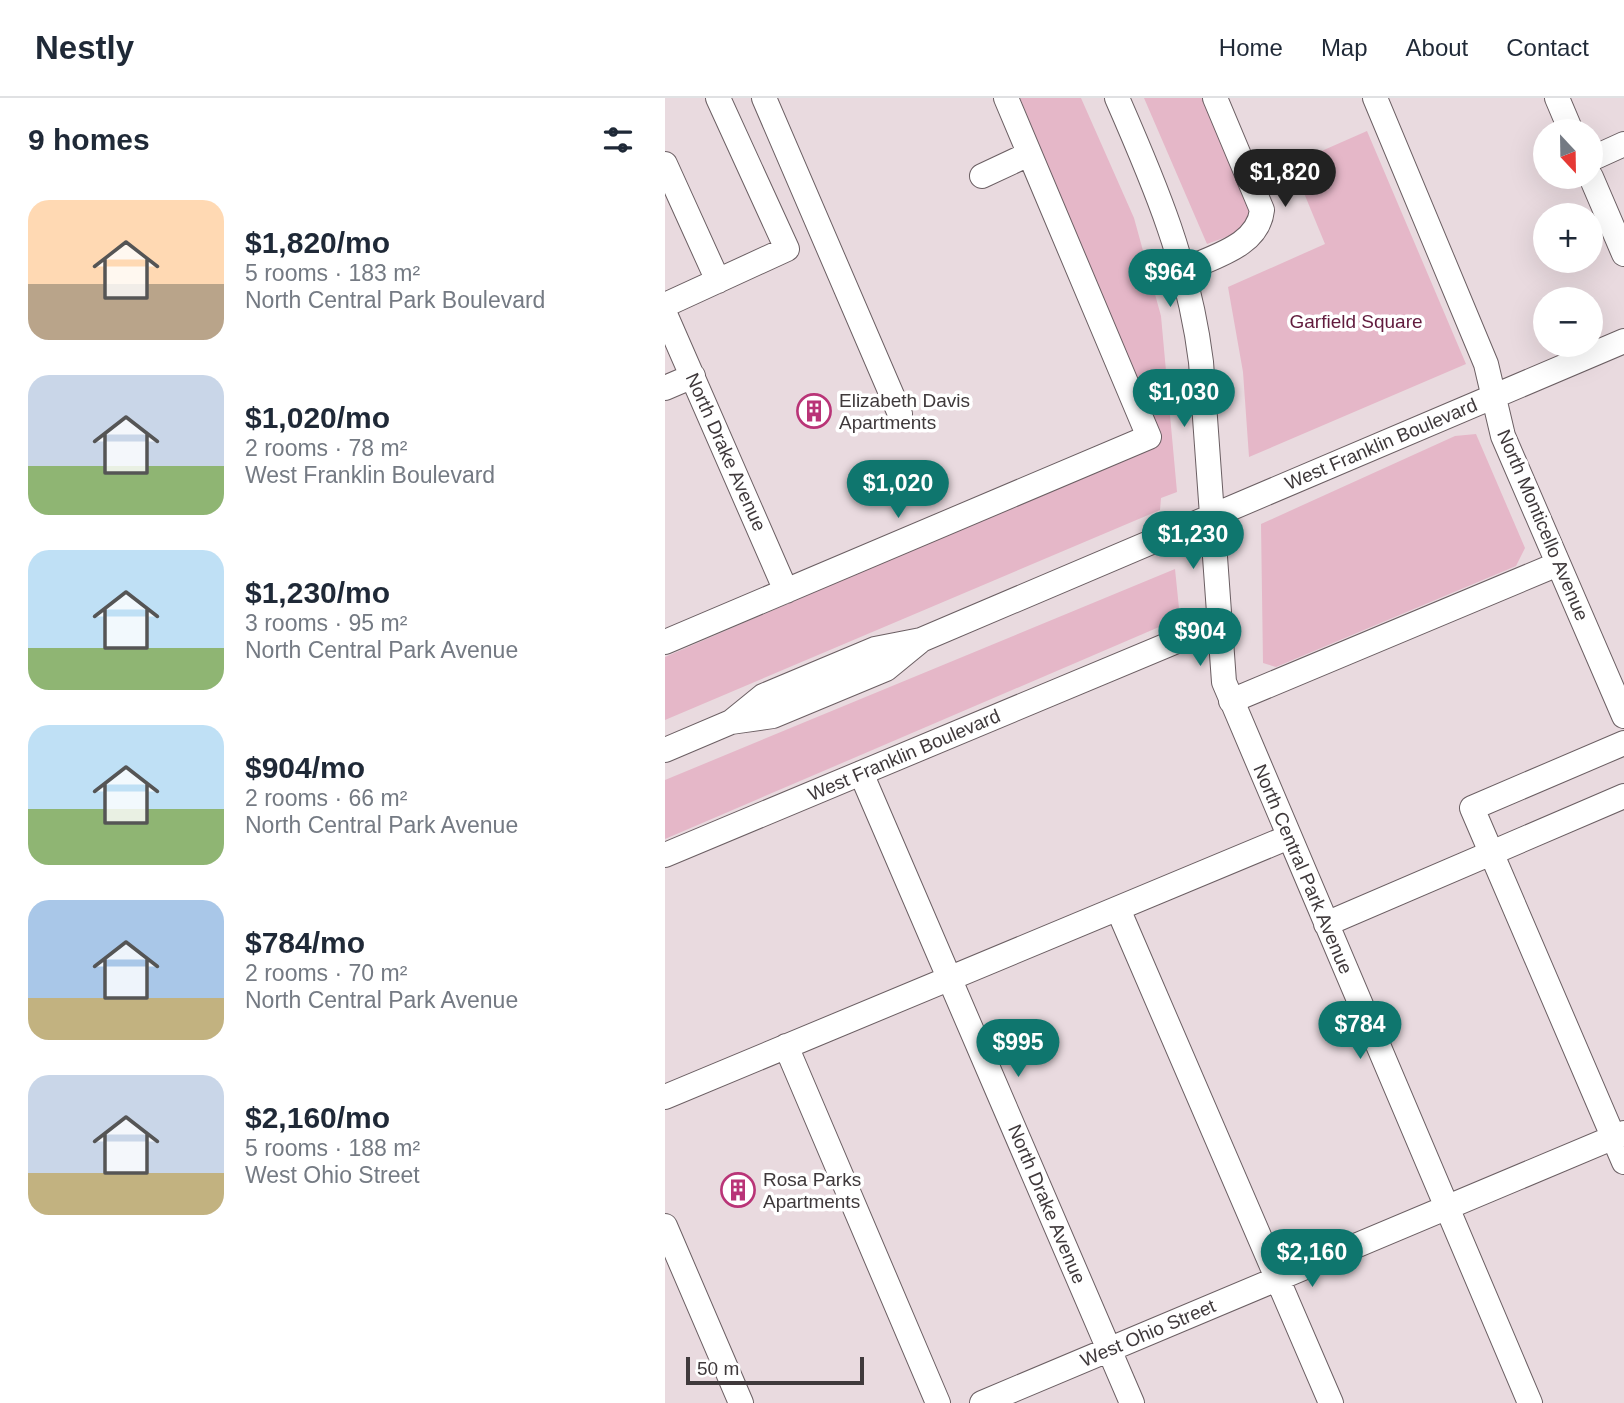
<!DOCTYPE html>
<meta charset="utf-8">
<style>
:root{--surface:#fff;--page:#f2f2f3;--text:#1f2937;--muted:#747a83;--line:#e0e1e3;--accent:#0f766e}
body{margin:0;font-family:Helvetica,sans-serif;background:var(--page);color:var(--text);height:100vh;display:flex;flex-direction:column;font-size:26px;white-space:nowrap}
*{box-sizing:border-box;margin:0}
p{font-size:23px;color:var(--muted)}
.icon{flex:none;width:38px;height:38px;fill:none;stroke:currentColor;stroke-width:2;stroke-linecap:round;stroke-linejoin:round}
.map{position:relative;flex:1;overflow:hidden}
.panel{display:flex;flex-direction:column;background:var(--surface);width:665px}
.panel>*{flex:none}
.needle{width:46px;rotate:158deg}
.tools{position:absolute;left:868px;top:21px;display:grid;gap:14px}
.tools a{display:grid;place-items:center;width:70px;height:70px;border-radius:50%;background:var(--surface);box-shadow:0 7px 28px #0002;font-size:35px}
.scale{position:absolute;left:21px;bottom:18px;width:178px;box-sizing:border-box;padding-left:7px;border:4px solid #3f393b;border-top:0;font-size:19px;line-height:24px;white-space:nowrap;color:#3f393b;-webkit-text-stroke:5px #fff;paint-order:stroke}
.price{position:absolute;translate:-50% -60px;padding:0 16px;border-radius:24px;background:var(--accent);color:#fff;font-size:23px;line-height:46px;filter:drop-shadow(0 2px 4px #0008)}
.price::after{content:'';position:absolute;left:50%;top:42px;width:21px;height:16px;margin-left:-10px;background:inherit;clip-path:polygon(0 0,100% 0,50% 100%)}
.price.selected{background:#222;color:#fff}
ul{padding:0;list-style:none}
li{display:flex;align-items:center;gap:21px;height:175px;padding:0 28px}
li span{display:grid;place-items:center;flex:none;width:196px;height:140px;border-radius:21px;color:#555}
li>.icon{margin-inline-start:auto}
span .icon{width:84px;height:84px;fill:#fffc;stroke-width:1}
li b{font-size:30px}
h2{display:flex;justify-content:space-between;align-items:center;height:84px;padding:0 28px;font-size:30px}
header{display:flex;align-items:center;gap:42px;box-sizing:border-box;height:98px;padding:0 35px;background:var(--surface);border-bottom:2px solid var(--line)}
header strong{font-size:33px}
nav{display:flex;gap:38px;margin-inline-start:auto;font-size:24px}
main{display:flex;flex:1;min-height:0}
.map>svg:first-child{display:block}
.green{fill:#e5b7c8}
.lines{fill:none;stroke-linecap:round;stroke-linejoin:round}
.minor-casing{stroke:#6b5f63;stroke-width:26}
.minor{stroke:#fff;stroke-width:24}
.labels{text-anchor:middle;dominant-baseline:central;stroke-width:7;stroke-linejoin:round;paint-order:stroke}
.park-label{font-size:19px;fill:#611b3d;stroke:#fff}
.poi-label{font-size:19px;fill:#3f393b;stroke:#fff;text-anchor:start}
.street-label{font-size:19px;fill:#3f393b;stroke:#fff}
</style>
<header>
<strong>Nestly</strong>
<nav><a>Home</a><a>Map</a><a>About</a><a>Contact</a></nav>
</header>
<main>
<section class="panel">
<h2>9 homes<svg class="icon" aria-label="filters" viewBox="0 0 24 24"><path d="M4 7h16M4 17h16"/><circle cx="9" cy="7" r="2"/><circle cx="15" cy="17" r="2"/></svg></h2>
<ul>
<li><span style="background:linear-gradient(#ffd9b3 60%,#b9a48a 0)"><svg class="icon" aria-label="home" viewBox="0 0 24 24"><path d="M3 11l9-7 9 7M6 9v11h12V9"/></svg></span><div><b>$1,820/mo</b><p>5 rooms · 183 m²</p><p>North Central Park Boulevard</p></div></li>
<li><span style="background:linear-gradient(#c9d6e8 65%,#8fb573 0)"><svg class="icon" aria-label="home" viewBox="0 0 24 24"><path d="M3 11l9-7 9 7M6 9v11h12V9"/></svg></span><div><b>$1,020/mo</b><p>2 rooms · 78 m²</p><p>West Franklin Boulevard</p></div></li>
<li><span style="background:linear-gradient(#bfe0f5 70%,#8fb573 0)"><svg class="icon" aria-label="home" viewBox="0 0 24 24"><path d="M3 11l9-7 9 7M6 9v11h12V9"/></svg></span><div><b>$1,230/mo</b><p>3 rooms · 95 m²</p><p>North Central Park Avenue</p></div></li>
<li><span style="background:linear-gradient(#bfe0f5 60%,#8fb573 0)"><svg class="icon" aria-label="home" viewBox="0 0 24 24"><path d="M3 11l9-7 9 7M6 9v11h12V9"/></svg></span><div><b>$904/mo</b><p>2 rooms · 66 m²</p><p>North Central Park Avenue</p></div></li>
<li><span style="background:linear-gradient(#a9c7e8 70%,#c2b280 0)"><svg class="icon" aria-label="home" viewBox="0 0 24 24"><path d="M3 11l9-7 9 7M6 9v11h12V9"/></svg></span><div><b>$784/mo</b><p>2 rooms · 70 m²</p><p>North Central Park Avenue</p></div></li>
<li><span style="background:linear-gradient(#c9d6e8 70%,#c2b280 0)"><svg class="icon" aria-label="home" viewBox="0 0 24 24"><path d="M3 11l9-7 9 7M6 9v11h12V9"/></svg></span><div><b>$2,160/mo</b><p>5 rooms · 188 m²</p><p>West Ohio Street</p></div></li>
</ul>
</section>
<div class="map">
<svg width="959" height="1305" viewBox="0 0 959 1305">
<rect width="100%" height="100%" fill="#e9dadf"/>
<path class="green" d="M355,0H416L469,120L496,218L512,394L496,400L495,412L0,622V559L489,347L491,332Z
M479,0H539L587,113L583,131L542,146Z
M702,33L801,266L584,359L578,274L563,189L660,146L627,66Z
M811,336L860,450L851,468L611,569L598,565L596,426L790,338Z
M510,471L515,520L0,741V682Z"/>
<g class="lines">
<g class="minor-casing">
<path id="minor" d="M99,0L235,316
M452,0C491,89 524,167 536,264L559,584L865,1305
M710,0L821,266L838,338L959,618
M892,0L906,33
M926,61L959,46
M0,66L53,183
M317,78L364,56
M926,79L959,156
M520,172C549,158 593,148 597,112L550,0
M0,207L122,151L53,0
M0,216L121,493
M0,290L28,278
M0,544L484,339L341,0
M566,603L893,466
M66,624L98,598L210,551L256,542L959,243
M959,645L807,710L959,1064
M0,652L66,624L108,618L221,571L254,544
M196,675L467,1305
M0,757L555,525
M453,811L666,1305
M661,826L959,698
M121,948L273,1305
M0,999L624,739
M0,1128L76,1305
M317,1305L959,1035"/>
</g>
<use href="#minor" class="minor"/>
</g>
<defs>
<g id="building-ring" transform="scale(1.75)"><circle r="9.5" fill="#fff" stroke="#b93477" stroke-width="1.5"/><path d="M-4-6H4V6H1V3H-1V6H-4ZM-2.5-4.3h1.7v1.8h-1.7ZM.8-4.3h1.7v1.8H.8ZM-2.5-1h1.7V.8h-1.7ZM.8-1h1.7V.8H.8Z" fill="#b93477"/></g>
</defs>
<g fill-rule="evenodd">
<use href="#building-ring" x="149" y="313"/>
<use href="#building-ring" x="73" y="1092"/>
</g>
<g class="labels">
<g class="park-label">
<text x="691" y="223">Garfield Square</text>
</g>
<g class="poi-label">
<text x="174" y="302">Elizabeth Davis<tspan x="174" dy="22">Apartments</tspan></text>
<text x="98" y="1081">Rosa Parks<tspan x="98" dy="22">Apartments</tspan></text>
</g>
<g class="street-label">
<text transform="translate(716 346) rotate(-23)">West Franklin Boulevard</text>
<text transform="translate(61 354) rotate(66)">North Drake Avenue</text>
<text transform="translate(878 427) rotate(67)">North Monticello Avenue</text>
<text transform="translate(239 657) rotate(-23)">West Franklin Boulevard</text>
<text transform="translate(638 771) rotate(67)">North Central Park Avenue</text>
<text transform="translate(382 1106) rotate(67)">North Drake Avenue</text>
<text transform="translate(483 1235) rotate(-23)">West Ohio Street</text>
</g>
</g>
</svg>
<div class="tools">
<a><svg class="needle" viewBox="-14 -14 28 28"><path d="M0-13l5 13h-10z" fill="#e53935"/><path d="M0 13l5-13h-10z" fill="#747a83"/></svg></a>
<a>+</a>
<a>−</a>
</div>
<div class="scale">50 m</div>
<b class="price selected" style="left:620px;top:111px">$1,820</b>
<b class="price" style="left:505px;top:211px">$964</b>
<b class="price" style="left:519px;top:331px">$1,030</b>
<b class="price" style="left:233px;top:422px">$1,020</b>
<b class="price" style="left:528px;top:473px">$1,230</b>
<b class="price" style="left:535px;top:570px">$904</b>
<b class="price" style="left:695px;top:963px">$784</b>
<b class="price" style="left:353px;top:981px">$995</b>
<b class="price" style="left:647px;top:1191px">$2,160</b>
</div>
</main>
